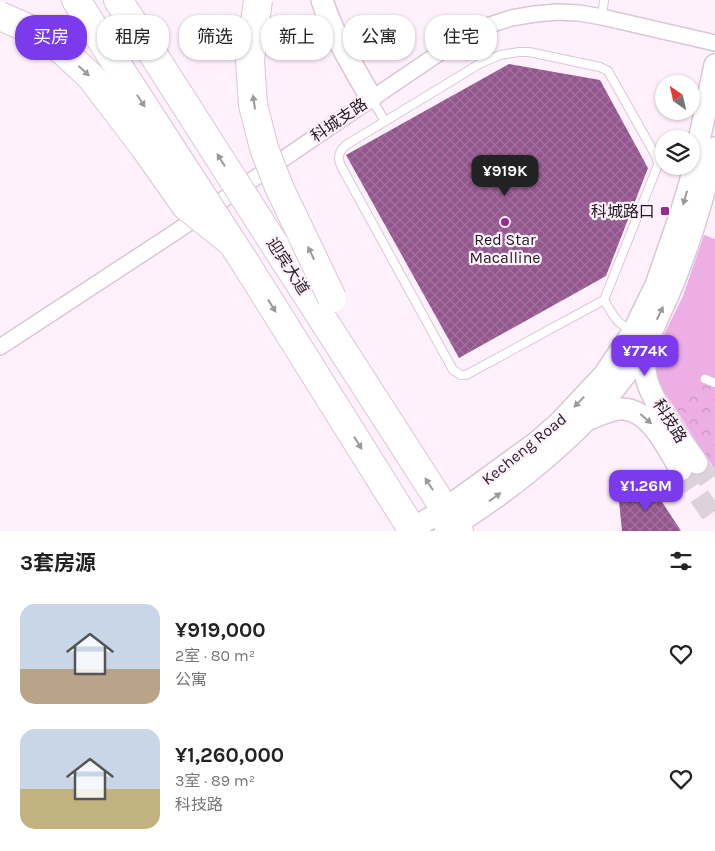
<!DOCTYPE html>
<html lang="zh">
<meta charset="utf-8">
<style>
:root{--surface:#fff;--page:#f6f6f6;--text:#222;--muted:#767676;--accent:#7c3aed}
body{margin:0;font-family:Karla,"Noto Sans SC",sans-serif;background:var(--page);color:var(--text);height:100vh;display:flex;flex-direction:column;font-size:19px;white-space:nowrap}
*{box-sizing:border-box;margin:0}
p{font-size:16px;color:var(--muted)}
.icon{flex:none;width:28px;height:28px;fill:none;stroke:currentColor;stroke-width:2;stroke-linecap:round;stroke-linejoin:round}
.map{position:relative;height:531px;overflow:hidden}
.details{display:flex;flex-direction:column;background:var(--surface);flex:1}
.details>*{flex:none}
.hud{position:absolute;left:15px;top:15px;width:685px;height:45px;display:flex;gap:10px}
.needle{width:32px;rotate:326deg}
.tools{position:absolute;left:655px;top:75px;display:grid;gap:10px}
.tools a{display:grid;place-items:center;width:45px;height:45px;border-radius:50%;background:var(--surface);box-shadow:0 1px 4px #0004;font-size:25px}
.price{position:absolute;translate:-50% -42px;padding:0 11px;border-radius:10px;background:var(--accent);color:#fff;font-size:16px;line-height:32px;filter:drop-shadow(0 1px 2px #0008)}
.price::after{content:'';position:absolute;left:50%;top:30px;width:15px;height:11px;margin-left:-8px;background:inherit;clip-path:polygon(0 0,100% 0,50% 100%)}
.price.current{background:#222;color:#fff}
ul{padding:0;list-style:none}
li{display:flex;align-items:center;gap:15px;height:125px;padding:0 20px}
li span{display:grid;place-items:center;flex:none;width:140px;height:100px;border-radius:15px;color:#555}
li>.icon{margin-inline-start:auto}
span .icon{width:60px;height:60px;fill:#fffc;stroke-width:1}
li b{font-size:21px}
h2{display:flex;justify-content:space-between;align-items:center;height:60px;padding:0 20px;font-size:21px}
.pill{padding:0 18px;border-radius:20px;background:var(--surface);box-shadow:0 1px 4px #0004;font-size:18px;line-height:45px}
.pill.current{background:var(--accent);color:#fff}
.map>svg:first-child{display:block}
.green{fill:#ecaee4}
.forest{fill:url(#forest-crowns)}
.building{fill:url(#building-cross-hatch)}
.lines{fill:none;stroke-linecap:round;stroke-linejoin:round}
.secondary-tunnel{stroke:#ddd1db;stroke-width:21;stroke-dasharray:21 11;stroke-linecap:butt}
.lane-casing{stroke:#dac6d7;stroke-width:10}
.street-casing{stroke:#dac6d7;stroke-width:18}
.secondary-casing{stroke:#dac6d7;stroke-width:24}
.highway-casing{stroke:#dac6d7;stroke-width:30}
.lane{stroke:#fff;stroke-width:8}
.street{stroke:#fff;stroke-width:15}
.secondary{stroke:#fff;stroke-width:21}
.highway{stroke:#fff;stroke-width:28}
.highway-bridge-casing{stroke:#dac6d7;stroke-width:30;stroke-linecap:butt}
.highway-bridge{stroke:#fff;stroke-width:28}
.oneway{fill:#9c989b}
.poi-dot{fill:#952b8e;stroke:#fef1fc;stroke-width:2}
.labels{text-anchor:middle;dominant-baseline:central;stroke-width:4.5;stroke-linejoin:round;paint-order:stroke}
.street-label{font-size:16px;fill:#221a21;stroke:#fef1fc}
.poi-label{font-size:16px;fill:#221a21;stroke:#fef1fc;text-anchor:end}
</style>
<div class="map">
<svg width="715" height="531" viewBox="0 0 715 531">
<defs>
<pattern id="forest-crowns" width="20" height="18" patternUnits="userSpaceOnUse" patternTransform="scale(1.25)"><rect width="20" height="18" fill="#ecaee4"/><path d="M2 6a3 3 0 1 1 6 0M12 15a3 3 0 1 1 6 0" fill="none" stroke="#ca95c3"/></pattern>
<pattern id="building-cross-hatch" width="8" height="8" patternUnits="userSpaceOnUse" patternTransform="scale(1.25)"><rect width="8" height="8" fill="#95558f"/><path d="M0 0l8 8M0 8l8-8" fill="none" stroke="#a1739c"/></pattern>
</defs>
<rect width="100%" height="100%" fill="#fef1fc"/>
<path class="green" d="M704,235L715,239V470L661,387L655,375V361L657,349L683,296Z"/>
<path class="forest" d="M701,381L715,387V468L673,403Z"/>
<path class="building" d="M369,22L406,34L401,53L363,41Z
M509,64L600,80L648,168L606,276L459,358L346,155Z
M649,482L681,531H622L619,501Z"/>
<g class="lines">
<path class="secondary-tunnel" d="M697,463L715,489
M681,470L715,519"/>
<g class="lane-casing">
<path id="lane" d="M602,17L604,0
M519,52H529L600,67L608,71L656,156L658,165L604,300L466,375H461L453,370L341,166C337,157 339,151 346,145L481,63L500,55Z
M372,100L385,121
M604,300C614,316 615,322 632,331
M705,379L715,383"/>
</g>
<g class="street-casing">
<path id="street" d="M0,347L177,231L448,47L490,25L511,18L535,14L557,12L579,13L602,17L715,43"/>
</g>
<g class="secondary-casing">
<path id="secondary" d="M322,0C333,35 353,66 371,98
M644,347C644,358 644,370 647,381C656,409 681,439 697,463
M589,419C600,415 612,408 623,409C651,410 668,450 681,470
M409,531L445,509L536,443L560,422L604,375L633,332L656,285L680,216L690,183L715,65
M445,531C518,486 599,421 644,347C650,336 655,324 660,313C685,260 702,205 715,148"/>
</g>
<g class="highway-casing">
<path id="highway" d="M76,0L114,60
M118,0L144,40
M275,245L459,531
M246,264L413,531"/>
</g>
<use href="#lane" class="lane"/>
<use href="#street" class="street"/>
<use href="#secondary" class="secondary"/>
<use href="#highway" class="highway"/>
<g class="highway-bridge-casing">
<path id="highway-bridge" d="M258,0L250,60L253,105L264,148L279,187L332,298
M0,16L32,30L63,51L91,77L145,148L186,206L230,241
M144,40L275,245
M114,60L246,264"/>
</g>
<use href="#highway-bridge" class="highway-bridge"/>
</g>
<defs><path id="oneway-solid" d="M-6-.8H1V-3.2L6.5 0L1 3.2V.8H-6Z" transform="scale(1.25)"/></defs>
<g class="oneway">
<use href="#oneway-solid" transform="translate(84 71) rotate(43)"/>
<use href="#oneway-solid" transform="translate(141 101) rotate(57)"/>
<use href="#oneway-solid" transform="translate(254 102) rotate(-98)"/>
<use href="#oneway-solid" transform="translate(221 160) rotate(-122)"/>
<use href="#oneway-solid" transform="translate(685 198) rotate(106)"/>
<use href="#oneway-solid" transform="translate(311 253) rotate(-115)"/>
<use href="#oneway-solid" transform="translate(272 306) rotate(58)"/>
<use href="#oneway-solid" transform="translate(660 313) rotate(-65)"/>
<use href="#oneway-solid" transform="translate(579 402) rotate(134)"/>
<use href="#oneway-solid" transform="translate(646 419) rotate(41)"/>
<use href="#oneway-solid" transform="translate(358 443) rotate(58)"/>
<use href="#oneway-solid" transform="translate(429 484) rotate(-123)"/>
<use href="#oneway-solid" transform="translate(495 497) rotate(-36)"/>
</g>
<g class="poi-dot">
<rect x="660" y="206" width="10" height="10" rx="2.5"/>
<circle cx="505" cy="222" r="5"/>
</g>
<g class="labels">
<g class="street-label">
<text transform="translate(339 120) rotate(-34)">科城支路</text>
<text transform="translate(288 266) rotate(57)">迎宾大道</text>
<text transform="translate(670 421) rotate(58)">科技路</text>
<text transform="translate(524 449) rotate(-39)">Kecheng Road</text>
</g>
<g class="poi-label">
<text x="655" y="211">科城路口</text>
<text x="505" y="239" text-anchor="middle">Red Star<tspan x="505" dy="18">Macalline</tspan></text>
</g>
</g>
</svg>
<div class="tools">
<a><svg class="needle" viewBox="-14 -14 28 28"><path d="M0-13l5 13h-10z" fill="#e53935"/><path d="M0 13l5-13h-10z" fill="#767676"/></svg></a>
<a><svg class="icon" aria-label="layers" viewBox="0 0 24 24"><path d="M12 4l9 5-9 5-9-5zM3 14l9 5 9-5"/></svg></a>
</div>
<b class="price current" style="left:505px;top:197px">¥919K</b>
<b class="price" style="left:645px;top:377px">¥774K</b>
<b class="price" style="left:646px;top:512px">¥1.26M</b>
<div class="hud">
<a class="pill current">买房</a>
<a class="pill">租房</a>
<a class="pill">筛选</a>
<a class="pill">新上</a>
<a class="pill">公寓</a>
<a class="pill">住宅</a>
</div>
</div>
<section class="details">
<h2>3套房源<svg class="icon" aria-label="filters" viewBox="0 0 24 24"><path d="M4 7h16M4 17h16"/><circle cx="9" cy="7" r="2"/><circle cx="15" cy="17" r="2"/></svg></h2>
<ul>
<li><span style="background:linear-gradient(#c9d6e8 65%,#b9a48a 0)"><svg class="icon" aria-label="home" viewBox="0 0 24 24"><path d="M3 11l9-7 9 7M6 9v11h12V9"/></svg></span><div><b>¥919,000</b><p>2室 · 80 m²</p><p>公寓</p></div><svg class="icon" aria-label="heart" viewBox="0 0 24 24"><path d="M12 20l-8-8c-3-5 5-10 8-4 3-6 11-1 8 4z"/></svg></li>
<li><span style="background:linear-gradient(#c9d6e8 60%,#c2b280 0)"><svg class="icon" aria-label="home" viewBox="0 0 24 24"><path d="M3 11l9-7 9 7M6 9v11h12V9"/></svg></span><div><b>¥1,260,000</b><p>3室 · 89 m²</p><p>科技路</p></div><svg class="icon" aria-label="heart" viewBox="0 0 24 24"><path d="M12 20l-8-8c-3-5 5-10 8-4 3-6 11-1 8 4z"/></svg></li>
</ul>
</section>
